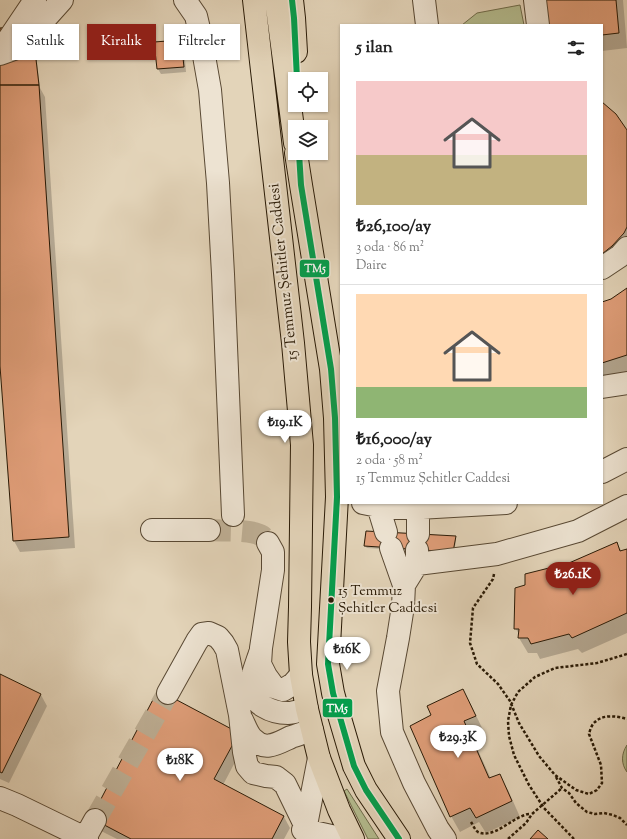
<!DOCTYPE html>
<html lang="tr">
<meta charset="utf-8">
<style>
:root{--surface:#fff;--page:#f2f2f2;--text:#222;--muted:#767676;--line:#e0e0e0;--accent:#8f2418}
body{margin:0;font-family:"Sorts Mill Goudy",serif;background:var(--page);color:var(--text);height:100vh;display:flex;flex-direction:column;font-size:15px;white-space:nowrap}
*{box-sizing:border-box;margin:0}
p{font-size:13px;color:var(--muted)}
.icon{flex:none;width:22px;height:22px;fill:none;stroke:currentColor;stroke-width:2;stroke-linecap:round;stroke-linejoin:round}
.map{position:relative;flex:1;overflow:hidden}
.side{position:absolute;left:340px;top:24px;width:263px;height:480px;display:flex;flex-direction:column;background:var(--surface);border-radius:0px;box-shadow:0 1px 3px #0004}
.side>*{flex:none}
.guide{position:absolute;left:12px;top:24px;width:268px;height:36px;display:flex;gap:8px}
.controls{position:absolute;left:288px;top:72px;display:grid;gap:8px}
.controls a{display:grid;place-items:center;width:40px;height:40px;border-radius:0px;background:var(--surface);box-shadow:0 1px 3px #0004;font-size:20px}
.price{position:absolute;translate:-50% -34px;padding:0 9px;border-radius:14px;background:#fff;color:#222;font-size:13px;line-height:26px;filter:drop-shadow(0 1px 2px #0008)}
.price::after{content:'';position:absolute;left:50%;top:24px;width:12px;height:9px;margin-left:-6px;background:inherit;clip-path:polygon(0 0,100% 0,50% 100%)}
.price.selected{background:var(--accent);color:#fff}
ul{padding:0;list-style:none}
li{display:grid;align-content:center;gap:8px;height:212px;padding:0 16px}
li+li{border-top:1px solid var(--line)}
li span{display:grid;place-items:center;height:124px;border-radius:0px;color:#555}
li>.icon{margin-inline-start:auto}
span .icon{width:72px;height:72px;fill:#fffc;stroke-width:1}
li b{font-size:17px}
h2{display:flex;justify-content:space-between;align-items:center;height:48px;padding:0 16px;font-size:17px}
.pill{padding:0 14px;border-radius:0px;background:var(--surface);box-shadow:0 1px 3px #0004;font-size:14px;line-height:36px}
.pill.selected{background:var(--accent);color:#fff}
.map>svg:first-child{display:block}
.green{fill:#b4bc8f;stroke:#6e6b4a}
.shadow{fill:#0003}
.building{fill:#e09e79;stroke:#291a06}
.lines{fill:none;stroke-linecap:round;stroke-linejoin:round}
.minor-tunnel{stroke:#beaf95;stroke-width:22;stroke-dasharray:22 11;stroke-linecap:butt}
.minor-casing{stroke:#584833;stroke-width:24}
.major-casing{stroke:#291a06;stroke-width:24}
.path{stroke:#291a06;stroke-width:2.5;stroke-dasharray:3 2;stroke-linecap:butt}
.minor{stroke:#ede3d2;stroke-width:22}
.major{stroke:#e3d4b9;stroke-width:22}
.bus-1-casing{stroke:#ede3d2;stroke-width:9}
.bus-1{stroke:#029f4d;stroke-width:6}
.bus-dot{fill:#291a06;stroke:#ede3d2;stroke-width:1.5}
.labels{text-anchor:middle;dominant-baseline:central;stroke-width:4;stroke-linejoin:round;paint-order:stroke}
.bus-label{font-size:14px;fill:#291a06;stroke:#ede3d2;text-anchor:start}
.street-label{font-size:15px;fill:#291a06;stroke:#ede3d2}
.line-badge{stroke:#ede3d2;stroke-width:1.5}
.badge-label{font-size:11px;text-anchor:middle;font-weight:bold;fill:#fff}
</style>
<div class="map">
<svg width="627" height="839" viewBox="0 0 627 839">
<rect width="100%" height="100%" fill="#e3d4b9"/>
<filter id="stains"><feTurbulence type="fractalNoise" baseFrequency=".005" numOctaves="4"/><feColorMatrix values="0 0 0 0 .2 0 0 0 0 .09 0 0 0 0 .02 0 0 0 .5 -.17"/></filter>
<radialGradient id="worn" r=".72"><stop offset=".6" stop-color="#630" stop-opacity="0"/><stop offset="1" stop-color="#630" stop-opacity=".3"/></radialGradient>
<path class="green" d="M520,5L524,25H462L477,13Z
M627,745V772C621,764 621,754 627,745Z
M347,789L379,839H368L344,791Z"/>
<path class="shadow" d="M547,0H623L627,48L602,51V25H549Z
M33,28L40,88L45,97L75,548L20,552L14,541L0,352V29Z
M181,41L184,46L186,72L161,74L158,69Z
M602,103L627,131V255L602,274Z
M627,289V373L602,394V303L612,300Z
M455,537L456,540L454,554L367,548L365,546Z
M617,543L622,552L627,550V633L582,653L578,649L540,659L537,653H528L519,638L520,635L515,628L526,586L570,564Z
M0,675L41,695L47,706L9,783L0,779Z
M462,690L471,705L484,732L472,737L491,779L499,775L508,790L520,817L486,833L479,822L460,832L451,816L432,716Z
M158,692L244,745L223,785L284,817L290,828L284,839H117L99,830Z"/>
<path class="building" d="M546,0H616L619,33L602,35V25H548Z
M32,25L39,85H0V28Z
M181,40L184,67L157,69L154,42Z
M0,85H39L69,537L13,541L0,366Z
M602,102L616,114L627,130V227L624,233L612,246L602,254Z
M627,288V355L602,363V302L611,299Z
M366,531L456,536L453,552L364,546Z
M617,542L620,551L627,549V613L572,638L569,634L531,644L528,638H518L519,629H514L515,588L525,585V574L569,563Z
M0,674L41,694L2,773L0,772Z
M463,689L476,716L464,721L489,778L500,774L512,801L476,818L470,808L450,817L410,726L431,715L427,706Z
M158,690L239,733L214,779L284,816L272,839H131L91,818Z
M538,830L548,839H530Z"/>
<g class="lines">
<path class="minor-tunnel" d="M209,530C222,531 251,529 262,536C264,538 266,541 268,543
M95,820L168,693"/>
<g class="minor-casing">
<path id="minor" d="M185,0L196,16L200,33L210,90L218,183L223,274L233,515
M424,0L427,25
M535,0L538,25
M0,52L35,0
M0,54L14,49L27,39L62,0
M602,268L620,256L627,248
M602,387L627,383
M602,472L627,459
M363,503L388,508H418L506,503
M378,506L386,532
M152,530H209
M418,534V508
M268,543L273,552V570L261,648L260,664L266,676L274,687L283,690L293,684L301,675
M391,548L404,585
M417,550V564L497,554L578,531L627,506
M417,564L404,585L403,606L398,638L388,691L392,732L414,783L438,829L445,839
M260,653C257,663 251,675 251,686C252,705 272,713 288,713C294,713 301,710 307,709
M168,693L197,641L202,634L209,633L218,637L223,643L227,650L240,715L244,752L247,766L253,773L266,776L276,777L285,784L305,825L313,832L345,839
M242,720C245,726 248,735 253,739C265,752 278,743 291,737C298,735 305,732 312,730
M0,798L17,805L87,839
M303,830L307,820L319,758
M85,838L95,820"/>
</g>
<g class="major-casing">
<path id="major" d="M254,0L293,343L302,445L300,607L299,642L301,675L307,709L319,758L339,810L353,839
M276,0L295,143
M292,0L294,18L296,52
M296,153L301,185L331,369L335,418L337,497L328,664L333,693L339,715L354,766L366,790L399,839"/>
</g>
<path class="path" d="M494,574L493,579L473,608L470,643L477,664L498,684L510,701L519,723L539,756L555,775L576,790L589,794L597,790L602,783L601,765L589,734C590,730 592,724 595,722C603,714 617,716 627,719
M556,777L562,788L569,793L576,803L587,812L595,814L604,813L613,815L620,818L627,825
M471,822C473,825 475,830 478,832C493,839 511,819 525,815C527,814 529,814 531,814
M508,839L526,823L532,814L562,788
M574,839L544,808L529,785L514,755L509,736L508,721L511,705L518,692L535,677L555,668L597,663L627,654"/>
<use href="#minor" class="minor"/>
<use href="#major" class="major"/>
<g class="bus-1-casing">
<path id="bus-1" d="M292,0L294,18L297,79
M299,153L301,185L331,369L335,418L337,497L328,664L333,693L354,766L366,790L399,839"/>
</g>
<use href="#bus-1" class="bus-1"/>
</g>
<circle class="bus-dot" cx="331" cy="600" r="3.5"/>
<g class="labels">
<g class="bus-label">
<text x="338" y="592">15 Temmuz<tspan x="338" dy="17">Şehitler Caddesi</tspan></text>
</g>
<g class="street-label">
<text transform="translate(284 272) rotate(-96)">15 Temmuz Şehitler Caddesi</text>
</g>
</g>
<g class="line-badge">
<rect x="299" y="259" width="31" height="19" rx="4" fill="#029f4d"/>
<rect x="322" y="698" width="31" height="20" rx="4" fill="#029f4d"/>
</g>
<g class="badge-label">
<text x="315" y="272">TM5</text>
<text x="337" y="712">TM5</text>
</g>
<rect width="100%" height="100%" filter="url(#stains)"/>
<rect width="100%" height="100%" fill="url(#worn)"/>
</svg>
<div class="controls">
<a><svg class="icon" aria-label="locate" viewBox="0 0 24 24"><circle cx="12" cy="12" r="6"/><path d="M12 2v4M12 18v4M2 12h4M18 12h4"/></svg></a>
<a><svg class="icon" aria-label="layers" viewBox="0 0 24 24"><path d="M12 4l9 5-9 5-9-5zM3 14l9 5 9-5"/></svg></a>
</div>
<b class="price" style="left:285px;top:444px">₺19.1K</b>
<b class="price selected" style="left:573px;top:596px">₺26.1K</b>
<b class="price" style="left:347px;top:671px">₺16K</b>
<b class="price" style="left:458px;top:759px">₺29.3K</b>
<b class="price" style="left:180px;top:782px">₺18K</b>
<div class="guide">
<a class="pill">Satılık</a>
<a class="pill selected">Kiralık</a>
<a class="pill">Filtreler</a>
</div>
<section class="side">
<h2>5 ilan<svg class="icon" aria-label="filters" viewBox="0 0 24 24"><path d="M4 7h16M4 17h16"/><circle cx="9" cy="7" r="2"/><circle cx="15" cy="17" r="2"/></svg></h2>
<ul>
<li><span style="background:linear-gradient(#f6c9c9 60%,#c2b280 0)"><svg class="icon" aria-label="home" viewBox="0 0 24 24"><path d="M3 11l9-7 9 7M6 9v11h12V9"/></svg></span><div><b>₺26,100/ay</b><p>3 oda · 86 m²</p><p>Daire</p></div></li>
<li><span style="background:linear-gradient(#ffd9b3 75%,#8fb573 0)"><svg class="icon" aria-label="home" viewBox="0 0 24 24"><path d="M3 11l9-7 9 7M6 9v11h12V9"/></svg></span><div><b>₺16,000/ay</b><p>2 oda · 58 m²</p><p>15 Temmuz Şehitler Caddesi</p></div></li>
</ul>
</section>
</div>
